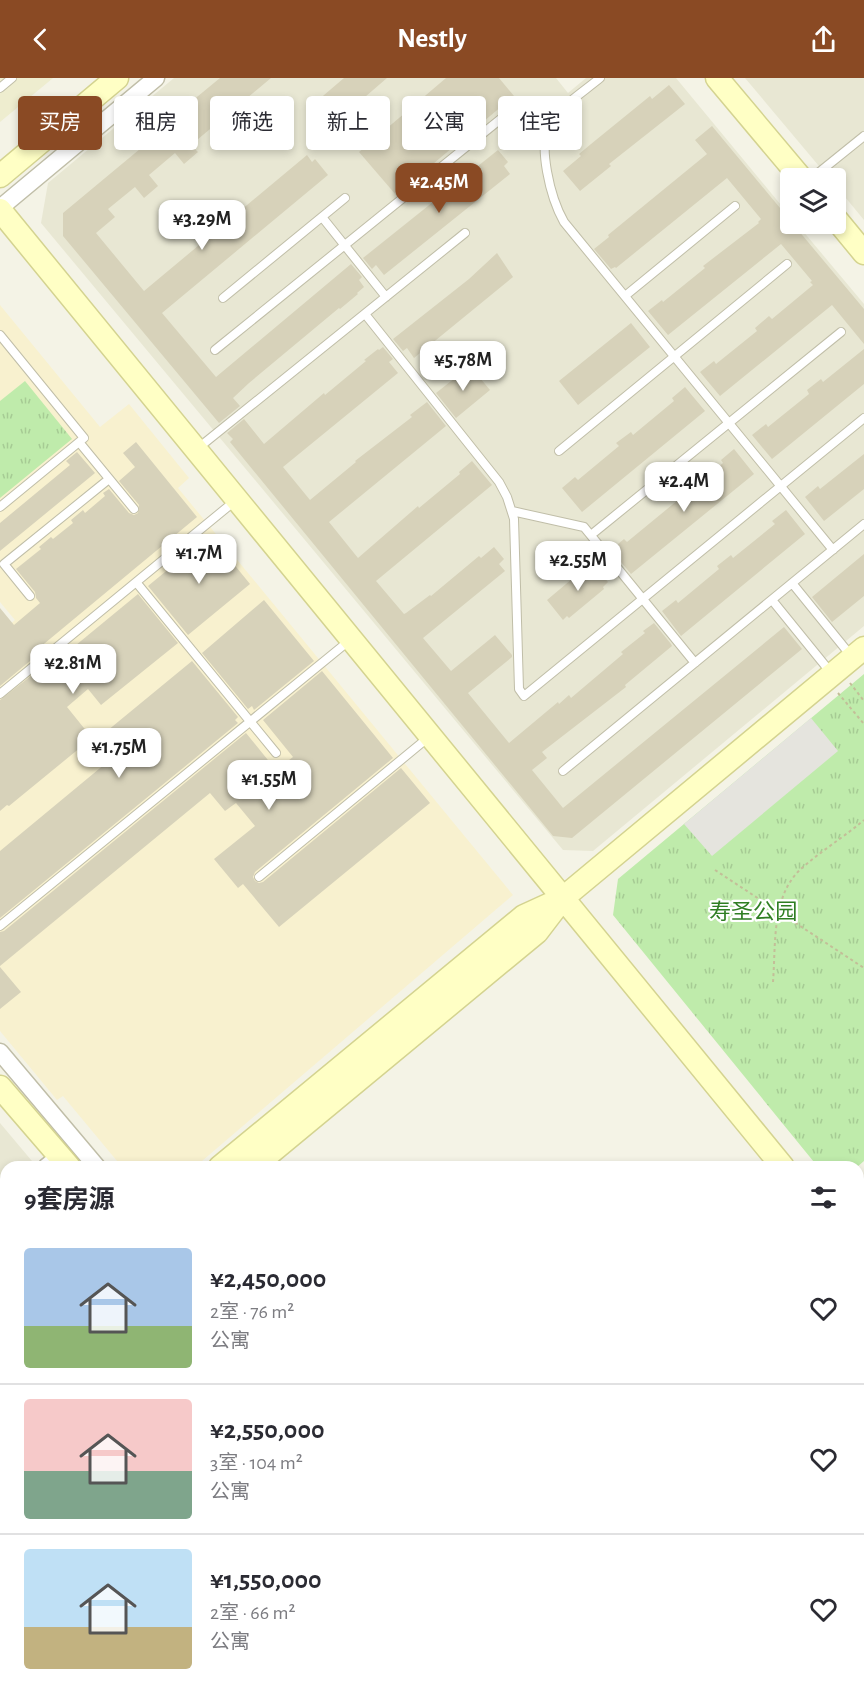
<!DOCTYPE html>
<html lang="zh">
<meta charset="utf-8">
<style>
:root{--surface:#fff;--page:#f2f2f3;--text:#2b2b33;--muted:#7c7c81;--line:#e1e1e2;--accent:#8a4a24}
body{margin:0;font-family:"Alegreya Sans","Noto Sans SC",sans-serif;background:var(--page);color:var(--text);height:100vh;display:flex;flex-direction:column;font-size:22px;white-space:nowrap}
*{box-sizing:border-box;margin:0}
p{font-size:20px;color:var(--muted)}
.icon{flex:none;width:33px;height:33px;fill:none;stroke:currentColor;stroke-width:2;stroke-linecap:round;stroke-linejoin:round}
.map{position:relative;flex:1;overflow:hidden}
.sheet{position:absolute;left:0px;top:1083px;width:864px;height:536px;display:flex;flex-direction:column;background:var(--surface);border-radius:18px 18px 0 0;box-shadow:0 3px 9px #0003}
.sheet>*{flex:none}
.guide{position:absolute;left:18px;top:18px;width:828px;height:54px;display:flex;gap:12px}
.controls{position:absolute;left:780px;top:90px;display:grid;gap:12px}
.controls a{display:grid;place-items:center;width:66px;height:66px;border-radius:6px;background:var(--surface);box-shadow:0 3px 9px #0003;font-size:30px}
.price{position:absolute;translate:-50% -51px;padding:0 14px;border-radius:12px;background:#fff;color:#222;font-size:20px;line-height:39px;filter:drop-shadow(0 2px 3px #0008)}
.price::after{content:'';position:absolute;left:50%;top:36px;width:18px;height:14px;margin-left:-9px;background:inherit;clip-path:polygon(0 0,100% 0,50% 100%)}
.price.selected{background:var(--accent);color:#fff}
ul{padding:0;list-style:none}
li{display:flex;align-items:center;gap:18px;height:150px;padding:0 24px}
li+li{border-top:2px solid var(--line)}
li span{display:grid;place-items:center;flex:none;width:168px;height:120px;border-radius:6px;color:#555}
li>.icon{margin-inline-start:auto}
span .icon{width:72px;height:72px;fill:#fffc;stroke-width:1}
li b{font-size:26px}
h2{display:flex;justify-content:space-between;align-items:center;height:72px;padding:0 24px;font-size:26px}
.chip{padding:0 21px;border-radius:6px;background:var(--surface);box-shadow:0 3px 9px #0003;font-size:21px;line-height:54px}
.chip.selected{background:var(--accent);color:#fff}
header{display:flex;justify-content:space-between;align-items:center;height:78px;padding:0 24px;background:var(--accent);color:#fff;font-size:27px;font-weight:700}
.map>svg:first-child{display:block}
.residential{fill:#e8e7d3}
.commercial{fill:#f8f1cf}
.education{fill:#eeedcf}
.grass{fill:url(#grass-tufts)}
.parking{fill:#e5e4de}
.building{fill:#d7d2ba}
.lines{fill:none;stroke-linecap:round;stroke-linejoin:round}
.lane-casing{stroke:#c0bea8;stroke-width:10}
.street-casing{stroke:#c0bea8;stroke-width:19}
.secondary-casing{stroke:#d4d390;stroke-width:25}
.path{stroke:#c3be98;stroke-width:2;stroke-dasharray:3 3;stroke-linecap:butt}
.lane{stroke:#fff;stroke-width:8}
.street{stroke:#fff;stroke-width:16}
.secondary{stroke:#ffffc5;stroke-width:22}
.labels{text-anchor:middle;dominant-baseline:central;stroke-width:4.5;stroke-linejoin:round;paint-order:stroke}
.park-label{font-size:22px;fill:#2f7e23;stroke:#fff}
</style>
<header><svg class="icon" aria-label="back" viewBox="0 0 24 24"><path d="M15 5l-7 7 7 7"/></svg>Nestly<svg class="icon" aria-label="share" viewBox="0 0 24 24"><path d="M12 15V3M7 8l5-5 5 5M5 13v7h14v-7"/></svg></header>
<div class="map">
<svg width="864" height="1618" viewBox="0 0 864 1618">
<defs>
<pattern id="grass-tufts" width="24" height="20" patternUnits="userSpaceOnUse" patternTransform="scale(1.5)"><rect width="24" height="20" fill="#bfebab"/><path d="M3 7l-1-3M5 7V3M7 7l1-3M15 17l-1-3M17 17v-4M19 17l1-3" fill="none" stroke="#a6cb94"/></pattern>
</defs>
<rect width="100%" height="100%" fill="#f4f3e6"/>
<path class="residential" d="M174,0H556L568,15L586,0H676L790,138V146H797L864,226V548L593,773L563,772L41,145L48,105Z
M745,0H864V142L836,108V100H829Z
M0,1045L37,1089H6V1612H473L478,1618H0Z
M858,1286L864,1294V1589L858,1594Z
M666,1613H835L828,1618H671Z"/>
<path class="commercial" d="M0,227L100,349L129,326L189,400L178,410L513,817L195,1089H122L63,1018L57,1022L0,953V555L15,542L0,524Z"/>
<path class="education" d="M0,0H53L0,44Z"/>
<path class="grass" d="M25,303L72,361L0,420V323Z
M864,596V1083L857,1089H818L613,837L618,801Z"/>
<path class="parking" d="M811,640L838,673L712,778L684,746Z"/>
<path class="building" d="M220,0H271L191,67L198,74L184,86L175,75L149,97L158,108L144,120L135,109L108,131L115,139L96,155L144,213L307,77L312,84L315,81L328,97L162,235L216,299L351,186L362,199L359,202L364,209L357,215L358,216L340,231L339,230L249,305L233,320L240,328L219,345L63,158V135L188,31L186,28Z
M344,0H387L336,44L317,23Z
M446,0H499L514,18L396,117L359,74Z
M669,7L685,26L609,86L611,88L580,113L563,93L581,78L579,76L591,66L650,18L652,21Z
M712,48L790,142V146H793L864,231V266L832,227L720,318L700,294L714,283L716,286L757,253L755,250L769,238L772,241L813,207L810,204L812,203L781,166L668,257L648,233L662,222L663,224L705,190L703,188L759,145L758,144L761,141L727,100L616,190L615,189L611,191L594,171L609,159L608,157L707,76L695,62Z
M498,72L508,84L504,88L510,96L384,197L376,187L372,191L363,180Z
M497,175L513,199L414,280L407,270L403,273L393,261L469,201Z
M631,245L650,269L578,327L559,303Z
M383,269L393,281L389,284L398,295L283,389L310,422L356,384L355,383L412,339L410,337L427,324L446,348L329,444L358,480L418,428L419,430L460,396L459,394L472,383L492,407L376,503L404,536L406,535L430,517L431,518L479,478L481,480L494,469L504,481L499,486L505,493L423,560L451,593L495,557L512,577V579L468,615L509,665L558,624L559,626L569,617L571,620L623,576L621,574L645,555L643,553L654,545L671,566L672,568L625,607L626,609L542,674L547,680L532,692L563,730L784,549L802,571L572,760L553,758L230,364L233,361L227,355L244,341L264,366L324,315L325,317L366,283L364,282L378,271L379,272Z
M864,271V306L772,381L752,357L766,346L768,349L809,316L807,312L821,301L823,304Z
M470,288L490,312L456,340L436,315Z
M685,309L705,333L582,434L562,410L575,399L578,402L619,368L616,365L631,354L633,357L674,323L672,320Z
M136,364L197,439L39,570L42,573L0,608V530L14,547L40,525L36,520L35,514L16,491L41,471L39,469L51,459L53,461L73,445L71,442L83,432L85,435L105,418L103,415L109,411L129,435L134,437L138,435L139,427L119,403L135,389L123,375Z
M734,371L754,396L631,496L611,472L624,461L627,464L723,385L721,382Z
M77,374L95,395L0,473V445L70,387L66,383Z
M864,376V411L824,443L805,419L818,408L820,411Z
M786,432L805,456L681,558L662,533L676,522L678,525L719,491L717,488L731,477L733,480L775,446L772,443Z
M210,457L250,506L188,557L148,508Z
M864,476V518L832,544L812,519Z
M591,485L608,504L603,509L604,511L569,540L567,538L563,542L547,522Z
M138,516L178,565L101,627L88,611L67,629L92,660L9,728L7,727L0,733V622L50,583L53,586Z
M264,522L314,583L254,632L252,628L248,631L202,575Z
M192,583L238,639L235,642L238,645L0,840V773L111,681L96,662Z
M322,593L393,680L255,794L253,799L255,803L259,805L263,804L401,690L430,725L279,849L243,806L238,810L214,781L255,748L236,725L225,733L210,715L0,888V854L4,853L246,655L276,692L293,679L263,642Z
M0,889L21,914L0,931Z"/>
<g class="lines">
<g class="lane-casing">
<path id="lane" d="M600,0C587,11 559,30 551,42C536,66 551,121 564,144L833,472
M0,10L12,0
M812,100L864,58
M322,139L386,219
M625,218L735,128
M223,220L345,120
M365,236L499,404L507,419L514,441L519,611L524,618L864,340
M0,257L84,360L0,429
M215,272L518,27
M79,364L134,431
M197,371L465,155
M559,373L787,186
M512,433L584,449L695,585
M591,457L841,254
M136,504L276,675
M792,505L852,579
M30,518L4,486L109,401
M772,522L832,596
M0,616L236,422
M563,693L864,446
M259,799L430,658
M0,848L350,562
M858,1424L864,1419
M855,1612L860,1618"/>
</g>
<g class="street-casing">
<path id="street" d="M0,130L156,0
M0,974L97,1089
M46,1089L60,1078
M0,1126L6,1121
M0,1315L6,1311
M0,1515L6,1510
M96,1612L101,1618
M245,1612L250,1618
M119,1618L126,1612"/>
</g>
<g class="secondary-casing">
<path id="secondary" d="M717,0L801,100
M0,98L117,0
M0,132L783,1089
M836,141L864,175
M0,1009L69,1089
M220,1089L524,838L559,822
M253,1089L537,854L563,820L864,570
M858,1180L864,1188
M512,1612L517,1618"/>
</g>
<path class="path" d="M850,605L864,623
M838,615L864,646
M715,792L864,890
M773,904C776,866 771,817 802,790C821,773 844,759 864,742"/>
<use href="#lane" class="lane"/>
<use href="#street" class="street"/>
<use href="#secondary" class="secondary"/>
</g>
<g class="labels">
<g class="park-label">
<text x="753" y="834">寿圣公园</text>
</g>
</g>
</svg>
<div class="controls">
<a><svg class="icon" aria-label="layers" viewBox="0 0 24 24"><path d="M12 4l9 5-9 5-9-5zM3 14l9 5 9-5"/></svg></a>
</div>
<b class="price selected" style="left:439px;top:136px">¥2.45M</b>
<b class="price" style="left:202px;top:173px">¥3.29M</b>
<b class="price" style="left:463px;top:314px">¥5.78M</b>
<b class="price" style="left:684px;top:435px">¥2.4M</b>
<b class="price" style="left:199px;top:507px">¥1.7M</b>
<b class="price" style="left:578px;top:514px">¥2.55M</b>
<b class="price" style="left:73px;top:617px">¥2.81M</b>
<b class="price" style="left:119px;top:701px">¥1.75M</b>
<b class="price" style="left:269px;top:733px">¥1.55M</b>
<div class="guide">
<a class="chip selected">买房</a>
<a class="chip">租房</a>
<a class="chip">筛选</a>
<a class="chip">新上</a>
<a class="chip">公寓</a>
<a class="chip">住宅</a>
</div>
<section class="sheet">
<h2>9套房源<svg class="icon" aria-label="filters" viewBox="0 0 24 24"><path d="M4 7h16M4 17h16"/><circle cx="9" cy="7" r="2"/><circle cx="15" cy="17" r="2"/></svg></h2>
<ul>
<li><span style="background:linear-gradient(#a9c7e8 65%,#8fb573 0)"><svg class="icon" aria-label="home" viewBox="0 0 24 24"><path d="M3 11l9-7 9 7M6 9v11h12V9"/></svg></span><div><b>¥2,450,000</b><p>2室 · 76 m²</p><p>公寓</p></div><svg class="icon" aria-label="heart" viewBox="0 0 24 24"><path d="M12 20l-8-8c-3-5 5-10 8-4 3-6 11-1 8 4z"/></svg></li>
<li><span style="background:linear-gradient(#f6c9c9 60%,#7fa58c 0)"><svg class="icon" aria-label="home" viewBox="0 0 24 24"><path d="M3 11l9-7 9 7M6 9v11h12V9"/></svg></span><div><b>¥2,550,000</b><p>3室 · 104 m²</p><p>公寓</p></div><svg class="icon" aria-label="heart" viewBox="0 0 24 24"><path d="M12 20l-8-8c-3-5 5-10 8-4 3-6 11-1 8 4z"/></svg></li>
<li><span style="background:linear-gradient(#bfe0f5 65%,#c2b280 0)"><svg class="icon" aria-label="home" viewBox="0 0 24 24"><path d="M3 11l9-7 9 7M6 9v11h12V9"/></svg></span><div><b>¥1,550,000</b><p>2室 · 66 m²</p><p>公寓</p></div><svg class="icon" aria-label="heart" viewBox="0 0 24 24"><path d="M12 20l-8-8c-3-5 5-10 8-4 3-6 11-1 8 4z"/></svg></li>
</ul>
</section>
</div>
